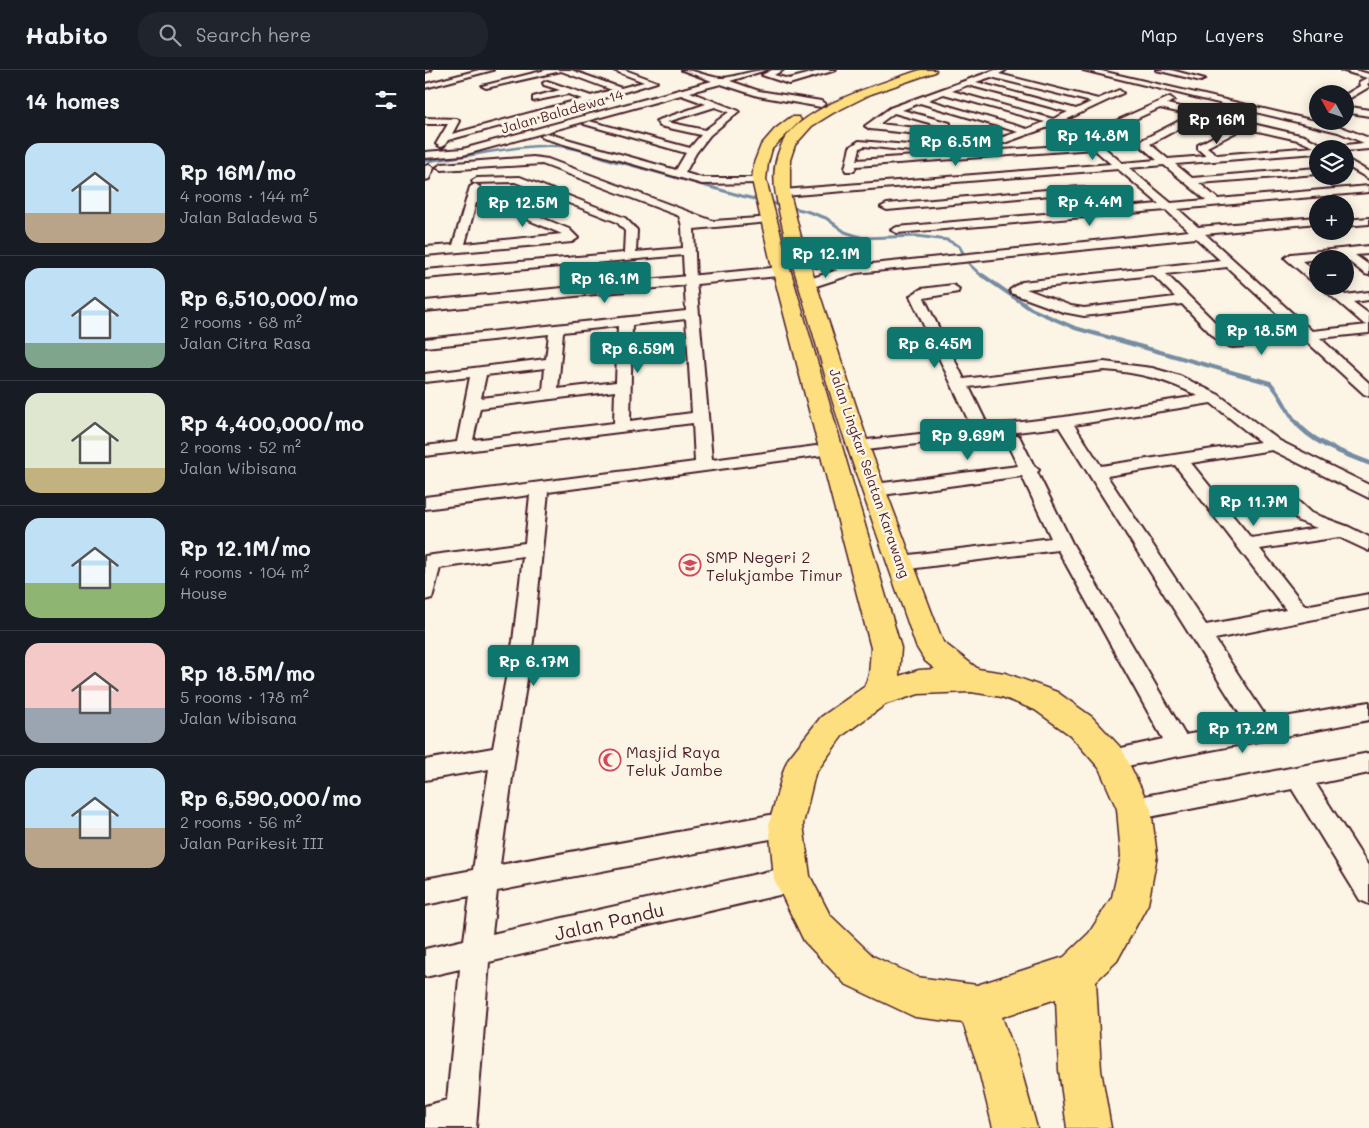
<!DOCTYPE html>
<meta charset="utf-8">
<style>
:root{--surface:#171b24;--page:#20242c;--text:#f1f3f6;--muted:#9ea1a6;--line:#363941;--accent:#0f766e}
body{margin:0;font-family:Mali,sans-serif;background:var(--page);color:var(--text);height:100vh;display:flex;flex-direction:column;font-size:19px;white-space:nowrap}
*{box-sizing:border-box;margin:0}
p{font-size:16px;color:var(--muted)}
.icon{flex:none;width:28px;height:28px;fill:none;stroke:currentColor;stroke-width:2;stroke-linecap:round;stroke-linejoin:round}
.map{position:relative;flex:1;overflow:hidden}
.side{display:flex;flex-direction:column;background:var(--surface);width:425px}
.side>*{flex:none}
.needle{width:32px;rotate:310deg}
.tools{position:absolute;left:884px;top:15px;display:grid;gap:10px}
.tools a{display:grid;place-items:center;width:45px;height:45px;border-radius:50%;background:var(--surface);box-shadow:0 2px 12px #0003;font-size:25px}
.price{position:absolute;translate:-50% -42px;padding:0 11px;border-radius:5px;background:var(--accent);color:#fff;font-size:16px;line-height:32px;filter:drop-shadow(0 1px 2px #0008)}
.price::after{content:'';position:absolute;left:50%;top:30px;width:15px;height:11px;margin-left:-8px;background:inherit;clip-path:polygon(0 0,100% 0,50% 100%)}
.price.current{background:#222;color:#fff}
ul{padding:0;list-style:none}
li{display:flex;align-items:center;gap:15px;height:125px;padding:0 25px}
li+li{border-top:1px solid var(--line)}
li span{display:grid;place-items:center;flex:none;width:140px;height:100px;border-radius:15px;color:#555}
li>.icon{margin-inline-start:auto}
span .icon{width:60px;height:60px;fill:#fffc;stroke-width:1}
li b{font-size:21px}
h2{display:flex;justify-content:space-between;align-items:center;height:60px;padding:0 25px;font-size:21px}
header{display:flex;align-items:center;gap:30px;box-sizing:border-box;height:70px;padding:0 25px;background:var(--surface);border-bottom:1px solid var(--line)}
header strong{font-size:24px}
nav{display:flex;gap:28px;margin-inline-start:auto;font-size:18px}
.search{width:350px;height:45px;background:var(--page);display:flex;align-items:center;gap:12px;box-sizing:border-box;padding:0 18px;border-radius:20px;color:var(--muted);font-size:19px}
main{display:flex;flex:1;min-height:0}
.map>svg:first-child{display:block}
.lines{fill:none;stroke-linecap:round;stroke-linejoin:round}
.stream-far3{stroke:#758ca3;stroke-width:2.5}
.stream-far2{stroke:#758ca3;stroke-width:3}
.stream-far1{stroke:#758ca3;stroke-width:4}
.stream{stroke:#758ca3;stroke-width:5}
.minor-casing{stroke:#4a1f2b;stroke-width:4}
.tertiary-casing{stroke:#4a1f2b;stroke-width:4}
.primary-casing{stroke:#4a1f2b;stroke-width:3}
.minor{fill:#fcf5e5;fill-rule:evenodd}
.tertiary{fill:#fcf5e5;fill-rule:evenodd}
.primary{fill:#fedf80;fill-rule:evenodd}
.labels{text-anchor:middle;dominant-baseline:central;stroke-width:5;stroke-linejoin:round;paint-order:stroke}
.far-street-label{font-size:14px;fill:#4a1f2b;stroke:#fcf5e5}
.poi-label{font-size:16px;fill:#4a1f2b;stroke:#fcf5e5;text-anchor:start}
.near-street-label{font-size:19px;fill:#4a1f2b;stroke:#fcf5e5}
</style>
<header>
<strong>Habito</strong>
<div class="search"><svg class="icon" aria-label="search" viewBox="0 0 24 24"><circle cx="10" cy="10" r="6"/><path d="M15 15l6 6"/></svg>Search here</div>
<nav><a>Map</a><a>Layers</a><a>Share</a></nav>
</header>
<main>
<section class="side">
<h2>14 homes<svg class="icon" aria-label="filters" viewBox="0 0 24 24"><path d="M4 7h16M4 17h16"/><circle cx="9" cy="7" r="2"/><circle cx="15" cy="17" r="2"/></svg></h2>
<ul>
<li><span style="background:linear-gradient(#bfe0f5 70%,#b9a48a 0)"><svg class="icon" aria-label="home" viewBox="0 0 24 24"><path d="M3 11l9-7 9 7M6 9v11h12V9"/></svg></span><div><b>Rp 16M/mo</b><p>4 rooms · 144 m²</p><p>Jalan Baladewa 5</p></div></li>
<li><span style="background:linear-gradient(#bfe0f5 75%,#7fa58c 0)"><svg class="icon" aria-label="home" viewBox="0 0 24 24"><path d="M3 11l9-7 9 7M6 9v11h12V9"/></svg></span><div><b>Rp 6,510,000/mo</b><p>2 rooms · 68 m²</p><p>Jalan Citra Rasa</p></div></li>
<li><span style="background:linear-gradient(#dfe7d0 75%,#c2b280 0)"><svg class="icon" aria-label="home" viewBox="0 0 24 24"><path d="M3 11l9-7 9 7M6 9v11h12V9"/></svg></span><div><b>Rp 4,400,000/mo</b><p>2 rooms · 52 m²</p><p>Jalan Wibisana</p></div></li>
<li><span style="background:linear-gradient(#bfe0f5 65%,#8fb573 0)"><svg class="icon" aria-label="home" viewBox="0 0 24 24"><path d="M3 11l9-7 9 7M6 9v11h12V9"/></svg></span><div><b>Rp 12.1M/mo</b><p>4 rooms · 104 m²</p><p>House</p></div></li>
<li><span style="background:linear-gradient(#f6c9c9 65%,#9aa5b1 0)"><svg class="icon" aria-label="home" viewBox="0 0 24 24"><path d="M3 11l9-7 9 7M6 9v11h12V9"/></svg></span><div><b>Rp 18.5M/mo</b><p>5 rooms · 178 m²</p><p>Jalan Wibisana</p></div></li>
<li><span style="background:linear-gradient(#bfe0f5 60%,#b9a48a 0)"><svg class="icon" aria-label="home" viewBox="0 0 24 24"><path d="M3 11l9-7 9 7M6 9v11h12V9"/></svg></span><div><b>Rp 6,590,000/mo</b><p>2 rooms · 56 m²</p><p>Jalan Parikesit III</p></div></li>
</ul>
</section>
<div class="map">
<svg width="944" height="1058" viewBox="0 0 944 1058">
<rect width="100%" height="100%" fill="#fcf5e5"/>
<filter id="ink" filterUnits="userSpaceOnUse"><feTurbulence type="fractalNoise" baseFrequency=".02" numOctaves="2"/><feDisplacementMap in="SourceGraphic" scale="10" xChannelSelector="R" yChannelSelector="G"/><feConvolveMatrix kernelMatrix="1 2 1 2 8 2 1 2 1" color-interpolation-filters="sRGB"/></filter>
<g filter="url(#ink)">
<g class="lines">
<path class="stream-far3" d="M0,91C44,88 88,74 133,76C151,77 175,87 192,92"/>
<path class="stream-far2" d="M188,90L317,126L381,141L401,148L420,162L438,168L492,166L522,170L534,176L545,195L558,207
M0,91L8,90"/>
<path class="stream-far1" d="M557,205L606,239L650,258L845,313C857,325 860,339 871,352"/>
<path class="stream" d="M870,351C887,373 918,383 944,393"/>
<g class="minor-casing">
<path id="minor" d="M0,0H6L0,2Z
M54,0H68L0,18V14Z
M121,0H146L196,18L219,12L188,0H200L232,12L173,30L172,32H165L23,70L19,76L16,77L11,74L23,54H0V48L32,49L34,51L27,64L157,29L143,24L108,31V27L135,20L119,15L118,13L122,11L166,26L187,20L136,1L61,18L57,16Z
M257,0C271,0 282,7 295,8C304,9 327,0 341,0L305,11L334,21L396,31L400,34L396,37L333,26L296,14L265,22L314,41L285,65L271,83L260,103L277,108H338L339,110L338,112L334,113L277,114L118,68L116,66L121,63L124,64L251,100L261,83L159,54L164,51L265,78L276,65L235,56L231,51L281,34L256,25L38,85L0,88V82L38,79L287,11ZM290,37L304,42L280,60L242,52Z
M347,0H358L349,5L364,9L398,0H411L364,14L337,5Z
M570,0H581L574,4L673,29L694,20L698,23L632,54L579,73L445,59L440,56L465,38ZM566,7L666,32L651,39L551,12ZM543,15L643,42L628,49L527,21ZM519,24L620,52L602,59L503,30ZM495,33L593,62L578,67L454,54L469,43L522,58L525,57V53L477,40Z
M658,0H672L916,57L944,68V79L920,81V79H892V83L750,94L767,108L892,98V104L774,113L793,129L944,116V122L753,139L773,157L892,147V153L780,164L887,261L943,255L939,254L895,216H909L920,225L944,222V230L928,232L944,244V263L895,268L944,313V326L939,324L880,270L808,277L803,276L794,272L757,234L659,246L638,242L586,223L585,220L597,212L795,190L771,168L431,203L388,217H378L377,214L378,211L413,200L372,194L370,191L376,187L428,196L764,161L741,140L472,163L466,160L472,157L734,134L693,99L358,126L353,123L358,120L686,94L669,79L431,96L429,101H421L420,99L425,77L434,71L496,76L501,79L496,82L439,76L435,78L432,90L650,75L646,72L648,70L745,27L749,30L742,34L879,66L902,77L939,73L913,62ZM735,38L766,45L717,70V77L732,90L697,93L668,68ZM775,47L810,55L773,75V79L781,86L743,89L725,74ZM819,58L873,70L889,77L792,85L782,77ZM660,71L663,74H653H654ZM739,95L781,130L746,133L704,98ZM802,197L872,262L810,269L804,266L741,204ZM728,205L750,227L659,238L646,236L601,219Z
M731,0H746L780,9L776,11Z
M916,0H930L944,4V13L942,14L944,17L920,31V25L935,16L934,12L942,8Z
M920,36L944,40V46L920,42Z
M108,87L123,89L288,151L348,147L350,149L348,151L344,152L269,159L271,211L287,390L406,374L412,375L414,379L412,383L406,384L123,422L108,571L90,686L75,795L361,742L370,746L374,754L370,762L361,766L72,821L67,864L367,796L376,800L380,809L376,818L367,822L64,892L51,1058H0V1036L22,1030L35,899L0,907V879L39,870L45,826L0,835V809L48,800L64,699L0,710V690L68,678L88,571L98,486L15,498L7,528L0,530V486L100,473L105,425L0,439V427L270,392L268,353L0,386V376L32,372L45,307L0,312V304L121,289L124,264L0,277V269L261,241L258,185L0,208V200L199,183L200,161L192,152L90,112L48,113L47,111L52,108L95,107L200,148L212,160L211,182L258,178L257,156L254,146L117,94L17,100L12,97L17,94ZM261,249L267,343L205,351L207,255ZM193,256L191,312L133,319L138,262ZM120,298L118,321L56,328L61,305ZM190,321L189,353L48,370L55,338Z
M920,88L944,102V109L920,95Z
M4,95L9,98L4,109L0,110V96Z
M50,114L55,117L53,127L69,128L144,159L153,168L147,172L0,185V177L28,175L45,117ZM51,133H63L137,164L40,174Z
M655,117L659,118L660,120L659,122L462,140L456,137L462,134Z
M944,148V154L920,156V150Z
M944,176V184L930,185L944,195V205L940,204L917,186L877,191L892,203V213L888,212L860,188L866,184Z
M528,215L534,219L533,222L499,228L539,309L679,292L727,298L755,306L794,325L855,371L944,415V428L847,380L766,393L791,424L831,419H849L864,423L886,443L924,457L944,467V481L914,467L835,479L880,536L944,524V538L790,569L843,650L944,632V650L686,699L678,696L674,689L678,682L738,669L633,480L476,500L469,498L466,493L469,488L476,486L626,468L597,406L450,426L444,424L441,420L444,416L450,414L593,396L580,369L582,366H594L609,396L614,400L612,402L647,473L760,665L821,654L634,357L433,381L427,380L425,376L427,372L433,371L547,358L485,226L496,219ZM679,300C713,302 743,310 773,326L639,347L563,356L544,317ZM786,333L835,372L676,396L649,355ZM750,395L861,540L781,555L682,406ZM840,430L852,431L874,451L892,458L826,468L799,435Z
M944,683V703L891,714L944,797V834L935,830L867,719L709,750L700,747L697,739L700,731L709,728Z"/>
</g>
<g class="tertiary-casing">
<path id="tertiary" d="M357,197L363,199L365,202L363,205L0,241V231Z"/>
</g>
<g class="primary-casing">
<path id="primary" d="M495,0H511L510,2L446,24L408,43L387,56L370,75L365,90V123L376,167L444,376L518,572L553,599L580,603L632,622L667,647L697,679L726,739L732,786L723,834L692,891L671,911L676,1000L686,1058H642L634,1000L631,929L577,947L594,993L612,1058H568L552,993L538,953L490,947L420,914L379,871L349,809L344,754L359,699L363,689L396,647L439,617L444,605L446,578L348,202L327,110L329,93L336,75L350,59L366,47H374L376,50L347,79L343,93L341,110L366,202L476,578L474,606L494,600L510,599L500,591L491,576C468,509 444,443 422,376C409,339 399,301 388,263C375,218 359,172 351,125C348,109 349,91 356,76C373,37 457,13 495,0ZM546,622L577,627L610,640L645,665L674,698L692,739L696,786L687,827L664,863L639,887L552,915L492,907L448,886L405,845L385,806L378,754L390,704L418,665L461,634L494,624Z"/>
</g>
<use href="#minor" class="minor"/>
<use href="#tertiary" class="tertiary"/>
<use href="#primary" class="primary"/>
</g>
</g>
<defs>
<g id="school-ring" transform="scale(1.125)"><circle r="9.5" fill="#fcf5e5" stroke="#d1495b" stroke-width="1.5"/><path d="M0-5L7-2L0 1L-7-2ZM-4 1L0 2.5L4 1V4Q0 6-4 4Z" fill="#d1495b"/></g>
<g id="mosque-ring" transform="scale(1.125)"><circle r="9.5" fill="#fcf5e5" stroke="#d1495b" stroke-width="1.5"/><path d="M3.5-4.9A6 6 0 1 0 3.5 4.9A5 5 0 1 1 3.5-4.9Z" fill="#d1495b"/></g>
</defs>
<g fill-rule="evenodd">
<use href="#school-ring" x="265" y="495"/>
<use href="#mosque-ring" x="185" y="690"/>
</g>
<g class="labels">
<g class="far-street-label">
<text transform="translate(137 41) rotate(-16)">Jalan Baladewa 14</text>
<text transform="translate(445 403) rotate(71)">Jalan Lingkar Selatan Karawang</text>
</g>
<g class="poi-label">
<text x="281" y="486">SMP Negeri 2<tspan x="281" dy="18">Telukjambe Timur</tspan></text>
<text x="201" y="681">Masjid Raya<tspan x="201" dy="18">Teluk Jambe</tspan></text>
</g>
<g class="near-street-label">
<text transform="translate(184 851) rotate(-13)">Jalan Pandu</text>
</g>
</g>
</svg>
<div class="tools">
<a><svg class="needle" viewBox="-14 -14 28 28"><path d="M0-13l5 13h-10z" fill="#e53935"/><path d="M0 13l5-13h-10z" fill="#9ea1a6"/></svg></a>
<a><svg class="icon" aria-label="layers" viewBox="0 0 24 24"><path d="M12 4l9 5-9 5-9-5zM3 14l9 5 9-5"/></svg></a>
<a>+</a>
<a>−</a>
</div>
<b class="price current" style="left:792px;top:75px">Rp 16M</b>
<b class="price" style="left:668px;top:91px">Rp 14.8M</b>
<b class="price" style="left:531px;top:97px">Rp 6.51M</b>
<b class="price" style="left:665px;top:157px">Rp 4.4M</b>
<b class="price" style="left:98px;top:158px">Rp 12.5M</b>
<b class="price" style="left:401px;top:209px">Rp 12.1M</b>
<b class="price" style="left:180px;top:234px">Rp 16.1M</b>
<b class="price" style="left:837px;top:286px">Rp 18.5M</b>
<b class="price" style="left:510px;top:299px">Rp 6.45M</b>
<b class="price" style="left:213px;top:304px">Rp 6.59M</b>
<b class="price" style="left:543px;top:391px">Rp 9.69M</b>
<b class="price" style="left:829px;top:457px">Rp 11.7M</b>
<b class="price" style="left:109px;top:617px">Rp 6.17M</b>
<b class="price" style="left:818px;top:684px">Rp 17.2M</b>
</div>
</main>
